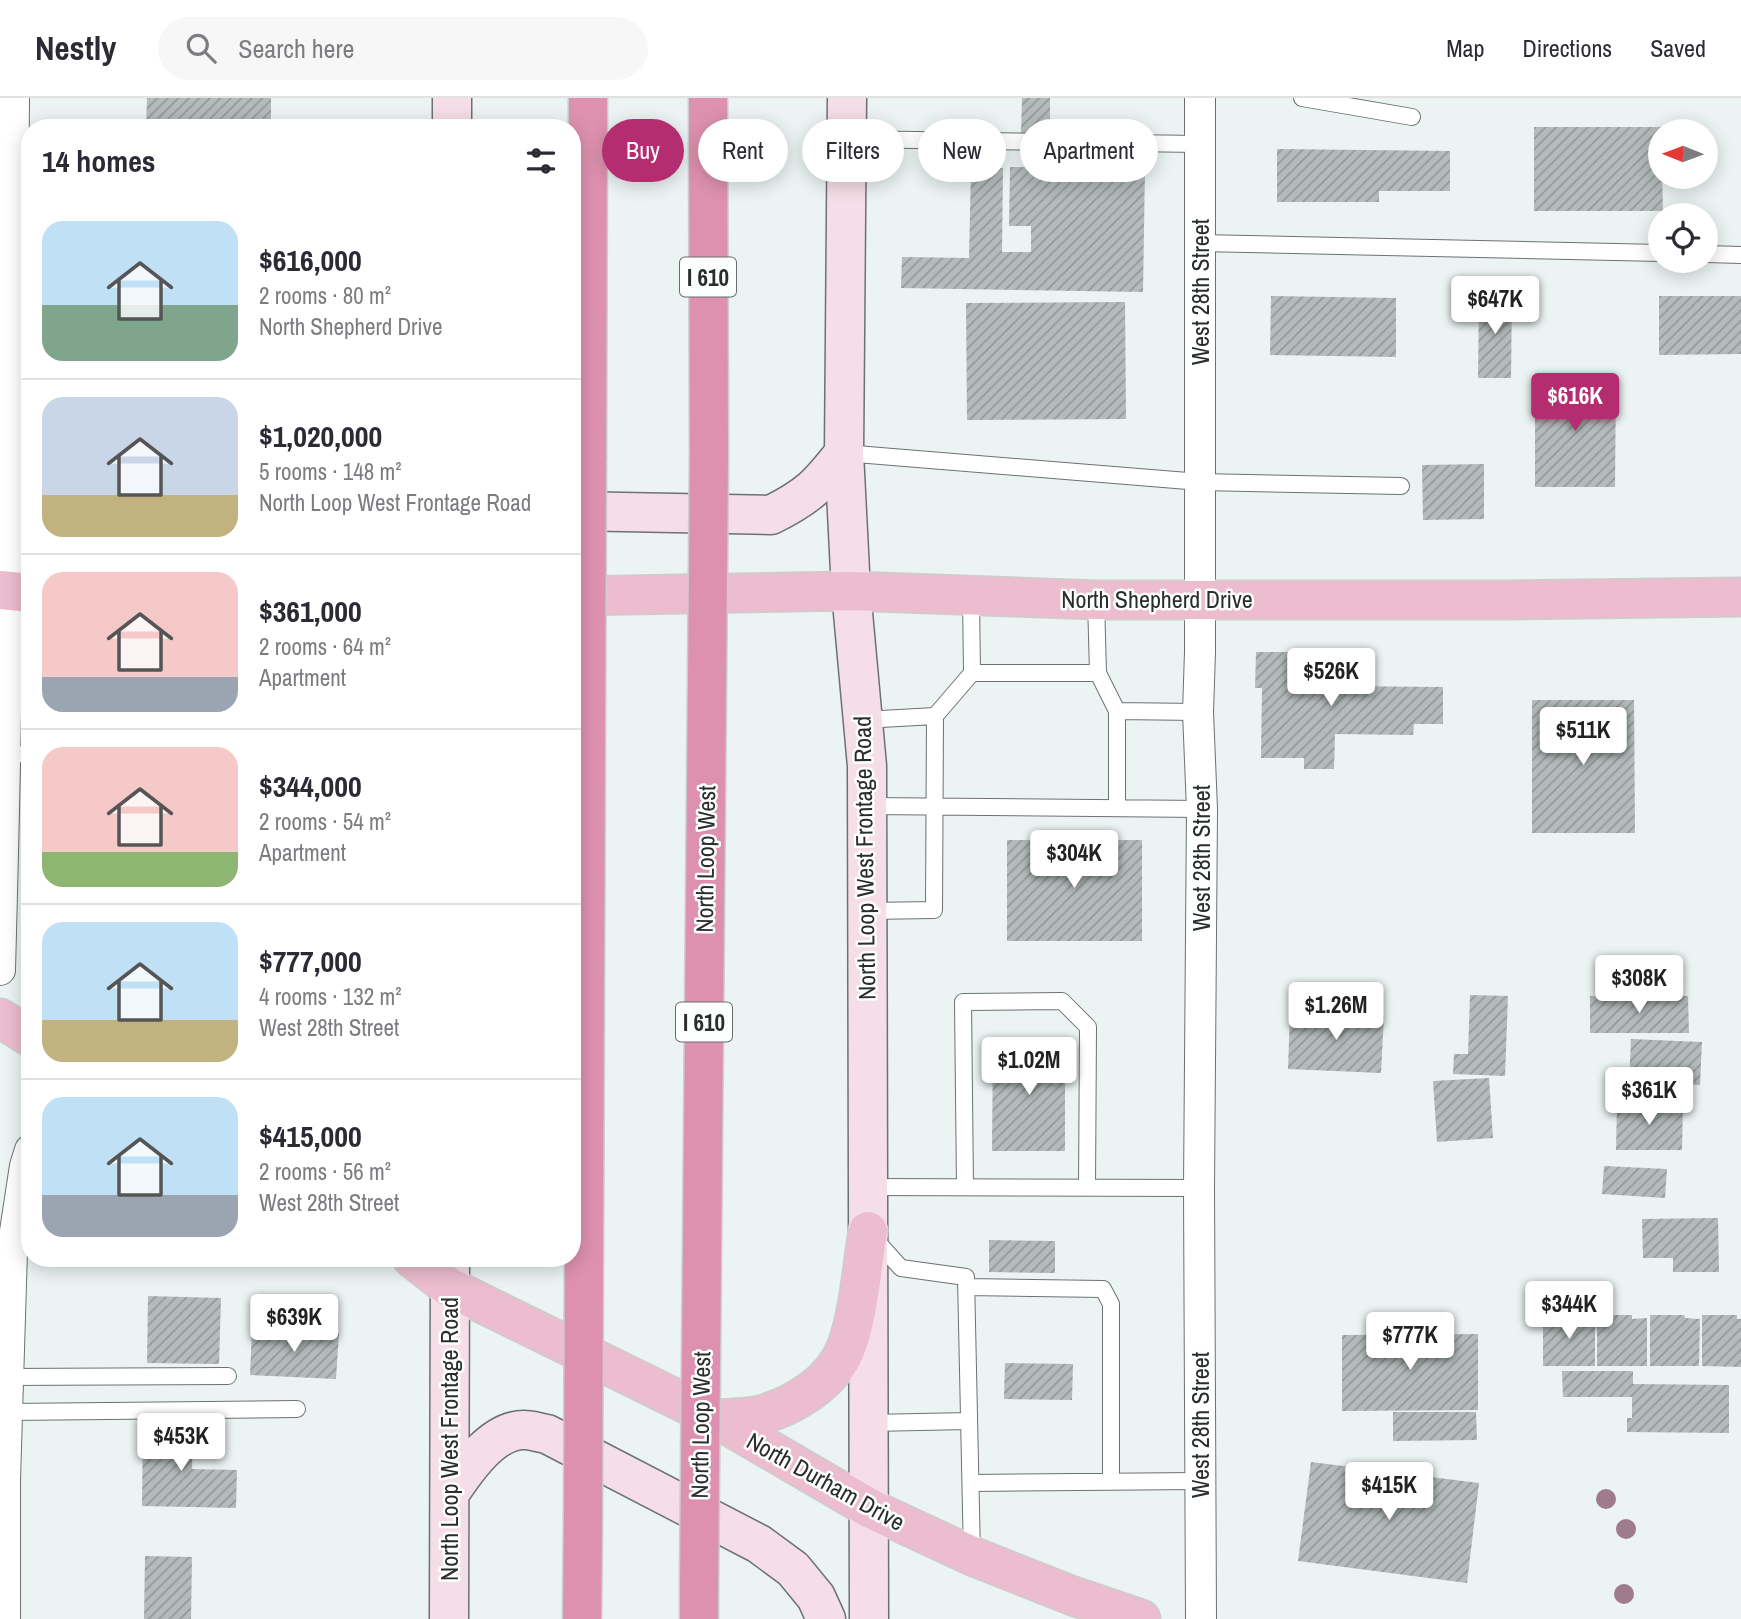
<!DOCTYPE html>
<meta charset="utf-8">
<style>
:root{--surface:#fff;--page:#f7f7f7;--text:#2b2b33;--muted:#7c7c81;--line:#e1e1e2;--accent:#b42d70}
body{margin:0;font-family:"Archivo Narrow",sans-serif;background:var(--page);color:var(--text);height:100vh;display:flex;flex-direction:column;font-size:26px;white-space:nowrap}
*{box-sizing:border-box;margin:0}
p{font-size:23px;color:var(--muted)}
.icon{flex:none;width:38px;height:38px;fill:none;stroke:currentColor;stroke-width:2;stroke-linecap:round;stroke-linejoin:round}
.map{position:relative;flex:1;overflow:hidden}
.panel{position:absolute;left:21px;top:21px;width:560px;height:1148px;display:flex;flex-direction:column;background:var(--surface);border-radius:28px;box-shadow:0 4px 18px #0003}
.panel>*{flex:none}
.hud{position:absolute;left:602px;top:21px;width:665px;height:63px;display:flex;gap:14px}
.needle{width:46px;rotate:271deg}
.tools{position:absolute;left:1648px;top:21px;display:grid;gap:14px}
.tools a{display:grid;place-items:center;width:70px;height:70px;border-radius:50%;background:var(--surface);box-shadow:0 4px 18px #0003;font-size:35px}
.price{position:absolute;translate:-50% -60px;padding:0 16px;border-radius:7px;background:#fff;color:#222;font-size:23px;line-height:46px;filter:drop-shadow(0 2px 4px #0008)}
.price::after{content:'';position:absolute;left:50%;top:42px;width:21px;height:16px;margin-left:-10px;background:inherit;clip-path:polygon(0 0,100% 0,50% 100%)}
.price.on{background:var(--accent);color:#fff}
ul{padding:0;list-style:none}
li{display:flex;align-items:center;gap:21px;height:175px;padding:0 21px}
li+li{border-top:2px solid var(--line)}
li span{display:grid;place-items:center;flex:none;width:196px;height:140px;border-radius:21px;color:#555}
li>.icon{margin-inline-start:auto}
span .icon{width:84px;height:84px;fill:#fffc;stroke-width:1}
li b{font-size:30px}
h2{display:flex;justify-content:space-between;align-items:center;height:84px;padding:0 21px;font-size:30px}
.chip{padding:0 24px;border-radius:32px;background:var(--surface);box-shadow:0 4px 18px #0003;font-size:24px;line-height:63px}
.chip.on{background:var(--accent);color:#fff}
header{display:flex;align-items:center;gap:42px;box-sizing:border-box;height:98px;padding:0 35px;background:var(--surface);border-bottom:2px solid var(--line)}
header strong{font-size:33px}
nav{display:flex;gap:38px;margin-inline-start:auto;font-size:24px}
.search{width:490px;height:63px;background:var(--page);display:flex;align-items:center;gap:18px;box-sizing:border-box;padding:0 24px;border-radius:38px;color:var(--muted);font-size:26px}
.map>svg:first-child{display:block}
.building{fill:url(#building-hatch)}
.lines{fill:none;stroke-linecap:round;stroke-linejoin:round}
.service-casing{stroke:#6c7272;stroke-width:18}
.minor-casing{stroke:#6c7272;stroke-width:32}
.secondary-casing{stroke:#6c7272;stroke-width:41}
.primary-casing{stroke:#cccdcc;stroke-width:41}
.motorway-casing{stroke:#cccdcc;stroke-width:41}
.service{stroke:#fff;stroke-width:16}
.minor{stroke:#fff;stroke-width:30}
.secondary{stroke:#f5dee7;stroke-width:38}
.primary{stroke:#ebbdce;stroke-width:38}
.motorway{stroke:#de91ae;stroke-width:38}
.motorway-bridge-casing{stroke:#cccdcc;stroke-width:41;stroke-linecap:butt}
.motorway-bridge{stroke:#de91ae;stroke-width:38}
.tree{fill:#a07b8e}
.labels{text-anchor:middle;dominant-baseline:central;stroke-width:5;stroke-linejoin:round;paint-order:stroke}
.shield{fill:#fdffff;stroke:#696c6b;stroke-width:2}
.shield-label{font-size:23px;font-weight:bold;fill:#2a2d2c}
.street-label{font-size:24px;fill:#2a2d2c;stroke:#fdffff}
</style>
<header>
<strong>Nestly</strong>
<div class="search"><svg class="icon" aria-label="search" viewBox="0 0 24 24"><circle cx="10" cy="10" r="6"/><path d="M15 15l6 6"/></svg>Search here</div>
<nav><a>Map</a><a>Directions</a><a>Saved</a></nav>
</header>
<div class="map">
<svg width="1741" height="1521" viewBox="0 0 1741 1521">
<defs>
<pattern id="building-hatch" width="6" height="6" patternUnits="userSpaceOnUse" patternTransform="scale(1.75)"><rect width="6" height="6" fill="#b4bcbb"/><path d="M-1 1l2-2M0 6l6-6M5 7l2-2" fill="none" stroke="#939998"/></pattern>
</defs>
<rect width="100%" height="100%" fill="#ebf3f3"/>
<path class="building" d="M147,0H271V30H146Z
M1022,0H1050V38L1021,37Z
M1534,29H1664L1663,33H1661L1663,113H1534Z
M1277,51L1450,53V93H1379V104H1277Z
M1010,69L1145,70L1143,194L901,190L902,159L969,160L971,70H1003L1002,154H1031V128H1009Z
M1479,196H1512L1511,280H1478Z
M1271,198L1396,200V259L1270,257Z
M1659,198H1741V256L1659,257Z
M1125,204L1126,321L967,322L966,205Z
M1535,281L1616,282L1615,389H1535Z
M1484,366V421L1423,422L1422,367Z
M1256,554H1332V588L1443,589V626H1414L1413,637L1335,636L1334,671H1304V660H1261L1262,590H1255Z
M1532,602H1634L1635,735H1532Z
M1007,742H1142V843H1007Z
M1470,897L1508,898L1505,978L1453,976L1454,956H1468Z
M1590,898H1688L1689,935H1590Z
M1290,914L1384,918L1381,975L1288,971Z
M1631,941L1702,944L1700,987L1629,985Z
M993,944L1065,945V1053H992Z
M1489,980L1493,1040L1437,1044L1433,983Z
M1617,1005L1683,1006L1682,1052H1616Z
M1604,1068L1667,1071L1665,1100L1602,1096Z
M1718,1120L1719,1174H1673V1160H1643L1642,1121Z
M989,1142L1055,1143V1175L989,1174Z
M148,1198L221,1200L219,1266L147,1265Z
M1560,1216L1595,1217V1268H1543V1221H1560Z
M1597,1217H1632V1221L1647,1220V1268H1597Z
M1650,1217H1684L1685,1220L1700,1221L1699,1268H1650Z
M1702,1217H1737V1221H1741V1269L1702,1268Z
M252,1231L339,1235L336,1281L250,1277Z
M1478,1236V1312L1342,1313V1237Z
M1005,1265L1073,1266L1072,1302L1004,1301Z
M1562,1273H1633V1286L1729,1287V1335L1627,1334V1320H1632V1299H1563Z
M1393,1314H1476L1477,1342L1393,1343Z
M143,1327L193,1328L192,1371L237,1372L236,1410L142,1408Z
M1311,1364L1479,1385L1467,1485L1298,1463Z
M145,1458L192,1459L191,1521H144Z"/>
<g class="lines">
<g class="service-casing">
<path id="service" d="M1302,0L1412,19
M847,41L1200,46
M1199,145L1661,155
M1706,156L1741,157
M844,355L1200,384L1401,388
M11,373L30,374
M1096,502L1098,575L1117,613
M972,575H1098
M935,618L972,575L971,499
M863,622L935,618L934,812L867,813
M1,657L30,656
M867,708L1202,711
M1117,710V613L1198,614
M868,1089L1199,1090
M965,1089L963,904L1062,903L1088,929L1087,1089
M873,1139L901,1170L966,1179L972,1458
M966,1189L1103,1191L1111,1206V1383
M3,1279L228,1278
M7,1314L297,1311
M870,1325L969,1323
M971,1385L1200,1383"/>
</g>
<g class="minor-casing">
<path id="minor" d="M1200,0V554L1198,614L1202,711L1199,1090L1201,1521
M0,872C8,581 12,291 14,0
M5,1521V1382L12,1153L25,1068L30,1052"/>
</g>
<g class="secondary-casing">
<path id="secondary" d="M452,0V30
M847,0L844,355L851,493L867,668L869,1521
M572,413L771,417C809,398 818,388 844,355
M450,1395C466,1371 493,1331 525,1332C532,1332 540,1335 547,1336L759,1446L793,1471L816,1499L826,1521
M449,1521L450,1160"/>
</g>
<g class="primary-casing">
<path id="primary" d="M0,492L30,495
M572,498L851,493L1096,502H1512L1741,499
M0,920L30,939
M412,1160L449,1189L717,1321L871,1411L972,1458L1073,1498L1141,1521
M717,1321C731,1320 746,1320 760,1317C794,1308 833,1284 846,1250C859,1217 862,1169 868,1133"/>
</g>
<g class="motorway-casing">
<path id="motorway" d="M708,0L709,358
M587,358L588,0
M582,1521L583,1417
M699,1521V1489"/>
</g>
<use href="#service" class="service"/>
<use href="#minor" class="minor"/>
<use href="#secondary" class="secondary"/>
<use href="#primary" class="primary"/>
<use href="#motorway" class="motorway"/>
<g class="motorway-bridge-casing">
<path id="motorway-bridge" d="M583,1417L587,358
M699,1489L709,358"/>
</g>
<use href="#motorway-bridge" class="motorway-bridge"/>
</g>
<g class="tree">
<circle cx="1606" cy="1401" r="10"/>
<circle cx="1626" cy="1431" r="10"/>
<circle cx="1624" cy="1496" r="10"/>
</g>
<g class="labels">
<g class="shield">
<rect x="680" y="159.5" width="56" height="39" rx="5"/>
<rect x="676" y="904.5" width="56" height="39" rx="5"/>
</g>
<g class="shield-label">
<text x="708" y="179">I 610</text>
<text x="704" y="924">I 610</text>
</g>
<g class="street-label">
<text transform="translate(1200 194) rotate(-90)">West 28th Street</text>
<text x="1157" y="501">North Shepherd Drive</text>
<text transform="translate(864 760) rotate(-91)">North Loop West Frontage Road</text>
<text transform="translate(1201 760) rotate(-90)">West 28th Street</text>
<text transform="translate(705 761) rotate(-89)">North Loop West</text>
<text transform="translate(700 1327) rotate(-89)">North Loop West</text>
<text transform="translate(1200 1327) rotate(-90)">West 28th Street</text>
<text transform="translate(449 1341) rotate(-90)">North Loop West Frontage Road</text>
<text transform="translate(826 1383) rotate(29)">North Durham Drive</text>
</g>
</g>
</svg>
<div class="tools">
<a><svg class="needle" viewBox="-14 -14 28 28"><path d="M0-13l5 13h-10z" fill="#e53935"/><path d="M0 13l5-13h-10z" fill="#7c7c81"/></svg></a>
<a><svg class="icon" aria-label="locate" viewBox="0 0 24 24"><circle cx="12" cy="12" r="6"/><path d="M12 2v4M12 18v4M2 12h4M18 12h4"/></svg></a>
</div>
<b class="price" style="left:1495px;top:238px">$647K</b>
<b class="price on" style="left:1575px;top:335px">$616K</b>
<b class="price" style="left:1331px;top:610px">$526K</b>
<b class="price" style="left:1583px;top:669px">$511K</b>
<b class="price" style="left:1074px;top:792px">$304K</b>
<b class="price" style="left:1639px;top:917px">$308K</b>
<b class="price" style="left:1336px;top:944px">$1.26M</b>
<b class="price" style="left:1029px;top:999px">$1.02M</b>
<b class="price" style="left:1649px;top:1029px">$361K</b>
<b class="price" style="left:1569px;top:1243px">$344K</b>
<b class="price" style="left:294px;top:1256px">$639K</b>
<b class="price" style="left:1410px;top:1274px">$777K</b>
<b class="price" style="left:181px;top:1375px">$453K</b>
<b class="price" style="left:1389px;top:1424px">$415K</b>
<div class="hud">
<a class="chip on">Buy</a>
<a class="chip">Rent</a>
<a class="chip">Filters</a>
<a class="chip">New</a>
<a class="chip">Apartment</a>
</div>
<section class="panel">
<h2>14 homes<svg class="icon" aria-label="filters" viewBox="0 0 24 24"><path d="M4 7h16M4 17h16"/><circle cx="9" cy="7" r="2"/><circle cx="15" cy="17" r="2"/></svg></h2>
<ul>
<li><span style="background:linear-gradient(#bfe0f5 60%,#7fa58c 0)"><svg class="icon" aria-label="home" viewBox="0 0 24 24"><path d="M3 11l9-7 9 7M6 9v11h12V9"/></svg></span><div><b>$616,000</b><p>2 rooms · 80 m²</p><p>North Shepherd Drive</p></div></li>
<li><span style="background:linear-gradient(#c9d6e8 70%,#c2b280 0)"><svg class="icon" aria-label="home" viewBox="0 0 24 24"><path d="M3 11l9-7 9 7M6 9v11h12V9"/></svg></span><div><b>$1,020,000</b><p>5 rooms · 148 m²</p><p>North Loop West Frontage Road</p></div></li>
<li><span style="background:linear-gradient(#f6c9c9 75%,#9aa5b1 0)"><svg class="icon" aria-label="home" viewBox="0 0 24 24"><path d="M3 11l9-7 9 7M6 9v11h12V9"/></svg></span><div><b>$361,000</b><p>2 rooms · 64 m²</p><p>Apartment</p></div></li>
<li><span style="background:linear-gradient(#f6c9c9 75%,#8fb573 0)"><svg class="icon" aria-label="home" viewBox="0 0 24 24"><path d="M3 11l9-7 9 7M6 9v11h12V9"/></svg></span><div><b>$344,000</b><p>2 rooms · 54 m²</p><p>Apartment</p></div></li>
<li><span style="background:linear-gradient(#bfe0f5 70%,#c2b280 0)"><svg class="icon" aria-label="home" viewBox="0 0 24 24"><path d="M3 11l9-7 9 7M6 9v11h12V9"/></svg></span><div><b>$777,000</b><p>4 rooms · 132 m²</p><p>West 28th Street</p></div></li>
<li><span style="background:linear-gradient(#bfe0f5 70%,#9aa5b1 0)"><svg class="icon" aria-label="home" viewBox="0 0 24 24"><path d="M3 11l9-7 9 7M6 9v11h12V9"/></svg></span><div><b>$415,000</b><p>2 rooms · 56 m²</p><p>West 28th Street</p></div></li>
</ul>
</section>
</div>
